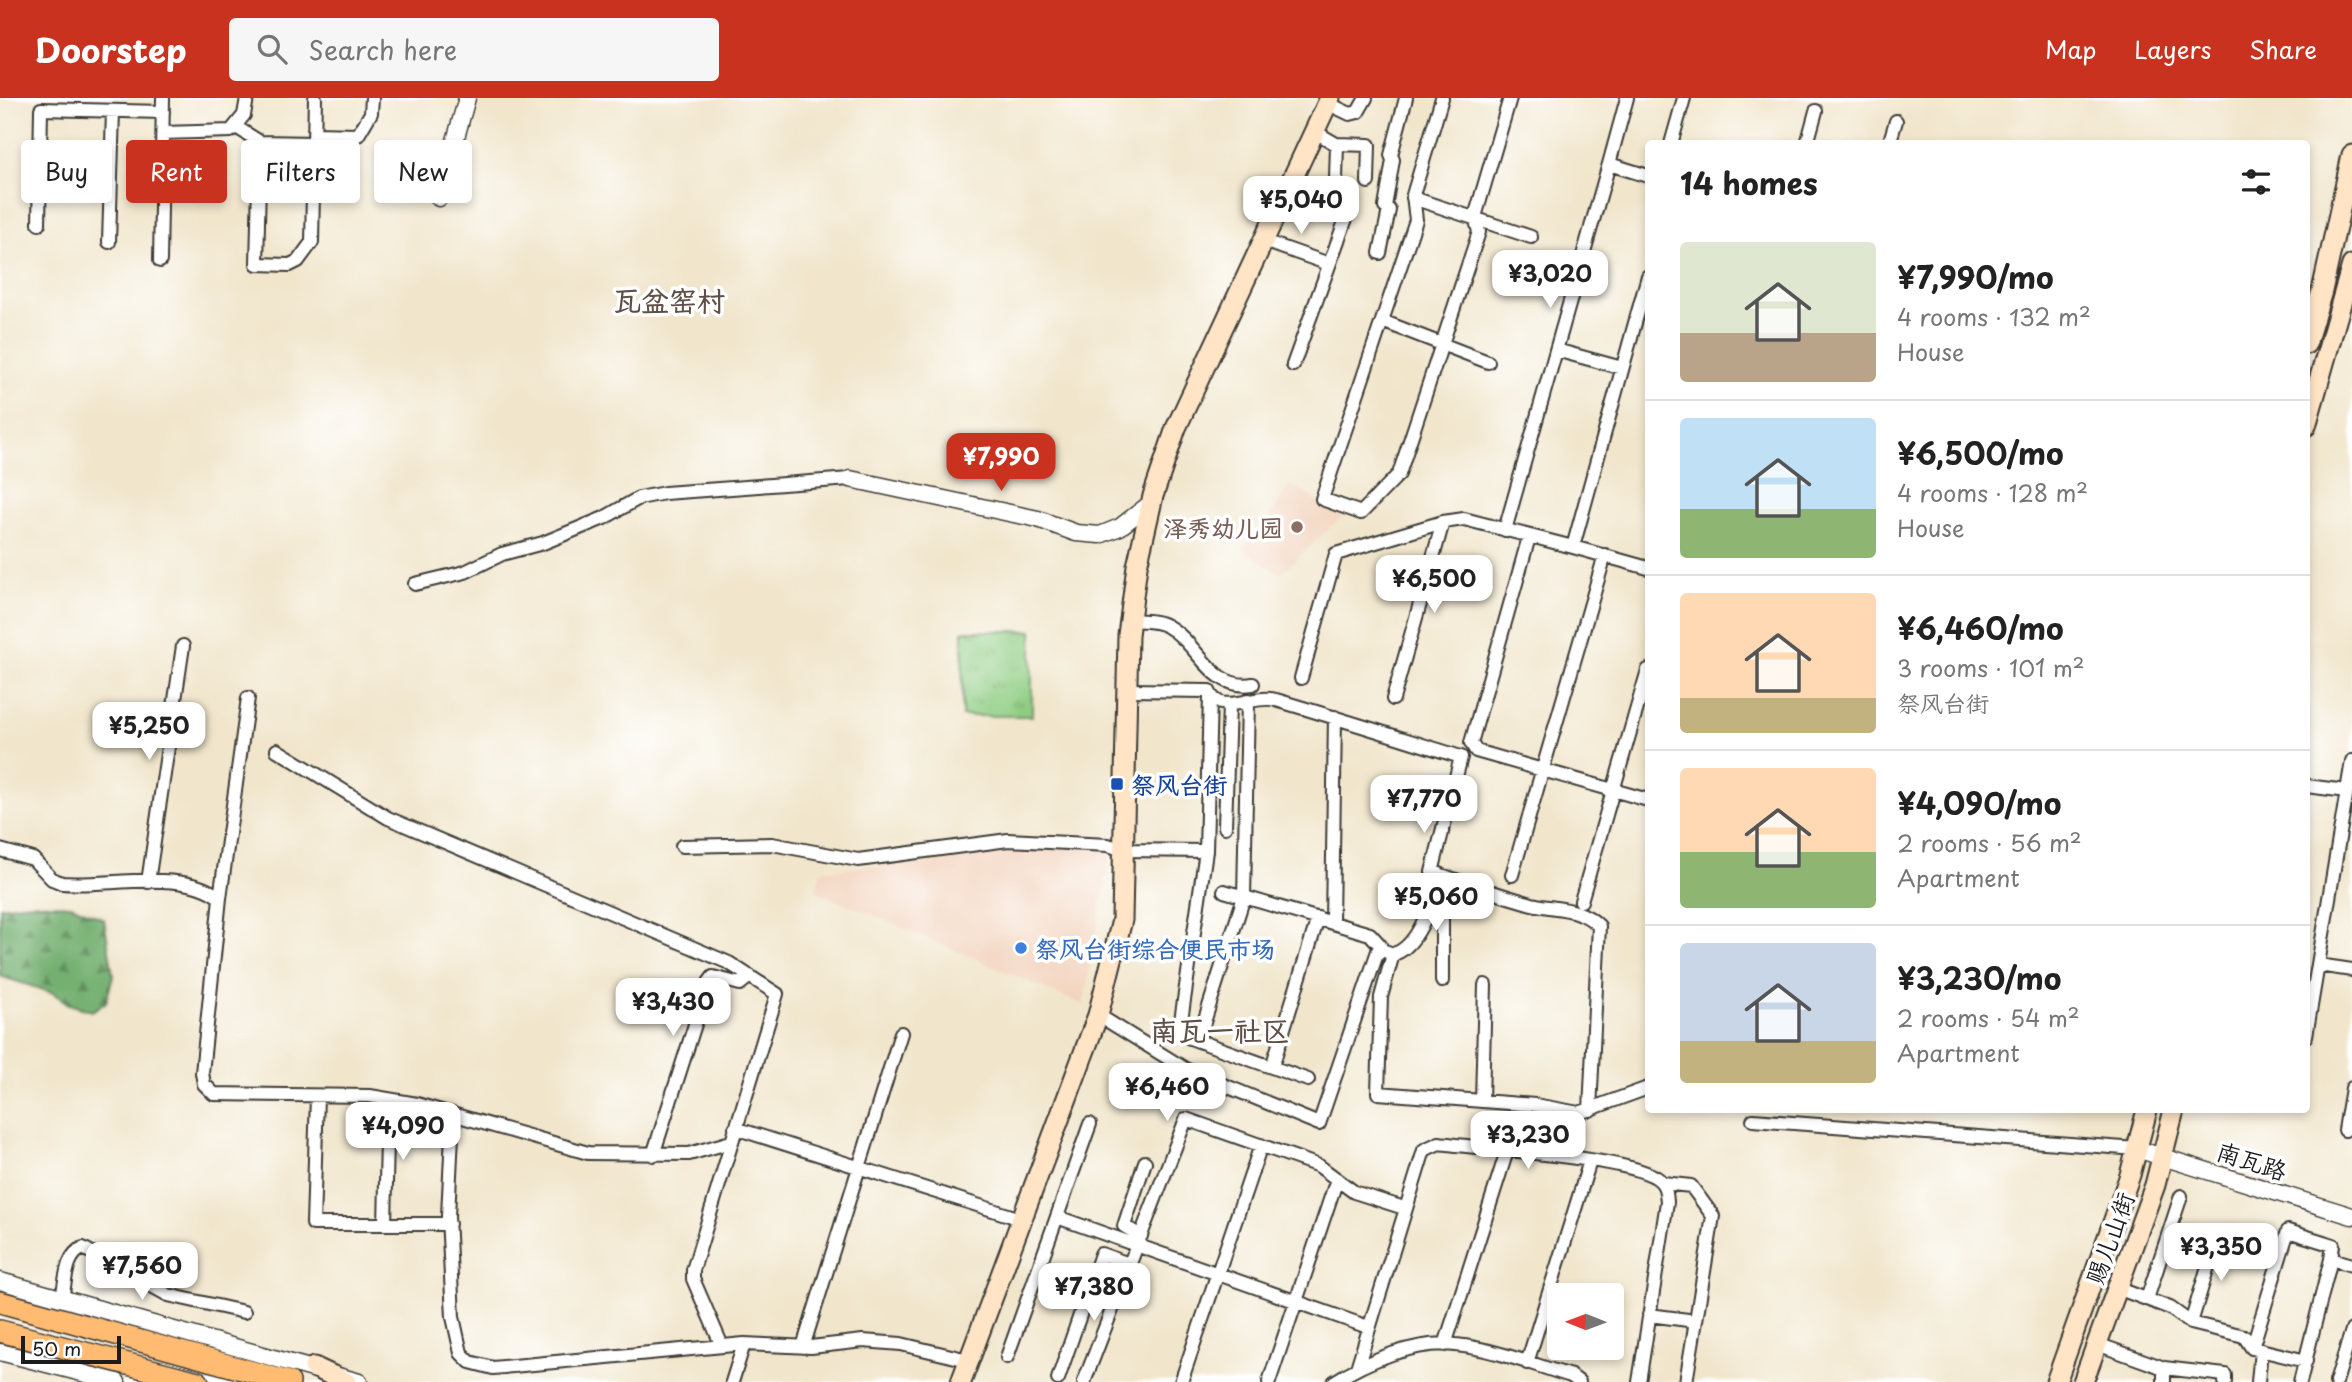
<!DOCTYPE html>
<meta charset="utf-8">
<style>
:root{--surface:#fff;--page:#f6f6f6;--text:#222;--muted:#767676;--line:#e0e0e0;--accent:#c8321e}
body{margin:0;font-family:"Playpen Sans","LXGW WenKai TC",sans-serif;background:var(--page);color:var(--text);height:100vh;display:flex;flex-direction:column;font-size:26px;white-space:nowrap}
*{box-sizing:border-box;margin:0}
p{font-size:23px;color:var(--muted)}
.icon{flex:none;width:38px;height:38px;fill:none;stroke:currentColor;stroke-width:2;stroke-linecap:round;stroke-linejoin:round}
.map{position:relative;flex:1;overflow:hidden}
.panel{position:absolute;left:1645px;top:42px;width:665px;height:973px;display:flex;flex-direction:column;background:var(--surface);border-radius:7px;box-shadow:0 4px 10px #0003}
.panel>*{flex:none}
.guide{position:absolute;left:21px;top:42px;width:665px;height:63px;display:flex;gap:14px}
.needle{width:46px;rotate:271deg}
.buttons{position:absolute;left:1547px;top:1185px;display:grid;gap:14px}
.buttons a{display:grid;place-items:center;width:77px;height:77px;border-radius:7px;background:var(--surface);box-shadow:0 4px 10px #0003;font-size:35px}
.scale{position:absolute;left:21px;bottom:18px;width:100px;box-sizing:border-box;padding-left:7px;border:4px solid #1c1c1c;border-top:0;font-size:19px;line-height:24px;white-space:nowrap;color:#1c1c1c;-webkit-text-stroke:5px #fff;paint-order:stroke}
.price{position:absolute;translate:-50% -60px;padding:0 16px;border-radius:14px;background:#fff;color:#222;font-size:23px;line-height:46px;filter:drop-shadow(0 2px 4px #0008)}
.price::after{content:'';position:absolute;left:50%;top:42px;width:21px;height:16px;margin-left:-10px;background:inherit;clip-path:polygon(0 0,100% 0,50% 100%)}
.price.selected{background:var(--accent);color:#fff}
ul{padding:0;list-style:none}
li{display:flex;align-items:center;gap:21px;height:175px;padding:0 35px}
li+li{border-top:2px solid var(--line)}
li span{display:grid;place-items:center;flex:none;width:196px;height:140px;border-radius:7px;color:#555}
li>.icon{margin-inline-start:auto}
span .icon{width:84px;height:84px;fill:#fffc;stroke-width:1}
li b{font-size:30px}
h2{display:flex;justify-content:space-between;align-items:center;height:84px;padding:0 35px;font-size:30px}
.chip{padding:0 24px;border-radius:7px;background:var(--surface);box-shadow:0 4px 10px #0003;font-size:24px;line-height:63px}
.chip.selected{background:var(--accent);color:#fff}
header{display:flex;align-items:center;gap:42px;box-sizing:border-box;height:98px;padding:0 35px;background:var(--accent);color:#fff}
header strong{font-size:33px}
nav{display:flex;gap:38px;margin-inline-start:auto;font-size:24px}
.search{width:490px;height:63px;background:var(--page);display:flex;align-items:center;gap:18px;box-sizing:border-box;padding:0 24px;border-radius:7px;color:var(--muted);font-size:26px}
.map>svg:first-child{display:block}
.built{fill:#f3d4be}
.grass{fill:url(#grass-tufts);stroke:#567450;stroke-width:2}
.forest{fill:url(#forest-firs);stroke:#486646;stroke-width:2}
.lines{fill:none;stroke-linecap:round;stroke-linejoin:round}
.minor-casing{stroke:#3c3a36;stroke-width:16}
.tertiary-casing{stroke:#3c3a36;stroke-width:19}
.secondary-casing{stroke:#3c3a36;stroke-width:23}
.trunk-casing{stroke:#3c3a36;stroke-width:24}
.minor{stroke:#fff;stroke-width:12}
.tertiary{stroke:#fff;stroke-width:16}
.secondary{stroke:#ffe4c6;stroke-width:19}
.trunk{stroke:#ffbb71;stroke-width:21}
.education-dot{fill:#8d6e63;stroke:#fff;stroke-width:2.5}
.transit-dot{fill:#1a4fb4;stroke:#fff;stroke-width:2.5}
.shop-dot{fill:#3f7fe0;stroke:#fff;stroke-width:2.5}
.labels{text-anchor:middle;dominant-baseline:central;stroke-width:7;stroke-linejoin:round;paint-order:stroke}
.education-label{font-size:24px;font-weight:bold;fill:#785e54;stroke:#fff;text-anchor:end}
.transit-label{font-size:24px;font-weight:bold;fill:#164399;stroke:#fff;text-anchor:start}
.shop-label{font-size:24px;font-weight:bold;fill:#366cbe;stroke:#fff;text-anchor:start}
.street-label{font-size:24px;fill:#1c1c1c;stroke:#fff}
.quarter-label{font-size:28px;font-weight:bold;fill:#5f4f46;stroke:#fff}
</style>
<header>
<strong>Doorstep</strong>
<div class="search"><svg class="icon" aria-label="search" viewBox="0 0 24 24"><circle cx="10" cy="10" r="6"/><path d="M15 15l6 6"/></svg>Search here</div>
<nav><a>Map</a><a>Layers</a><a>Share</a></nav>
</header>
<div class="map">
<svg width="2352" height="1284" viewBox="0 0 2352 1284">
<defs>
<pattern id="grass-tufts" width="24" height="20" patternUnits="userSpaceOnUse" patternTransform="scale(1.75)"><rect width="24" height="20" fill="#90cd83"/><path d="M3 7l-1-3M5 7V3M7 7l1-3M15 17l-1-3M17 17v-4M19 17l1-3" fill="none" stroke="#7caf71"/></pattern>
<pattern id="forest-firs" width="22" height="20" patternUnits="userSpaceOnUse" patternTransform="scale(1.75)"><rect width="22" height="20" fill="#74b071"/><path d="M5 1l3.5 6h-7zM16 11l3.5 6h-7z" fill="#5e8e5c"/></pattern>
</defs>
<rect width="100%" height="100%" fill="#fff"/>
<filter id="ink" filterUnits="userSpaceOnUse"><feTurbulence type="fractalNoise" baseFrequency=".0143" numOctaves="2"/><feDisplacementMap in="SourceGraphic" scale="14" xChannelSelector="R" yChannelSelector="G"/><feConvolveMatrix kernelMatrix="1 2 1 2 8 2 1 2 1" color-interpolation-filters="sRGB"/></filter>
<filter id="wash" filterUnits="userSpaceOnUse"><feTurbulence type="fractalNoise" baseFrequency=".00686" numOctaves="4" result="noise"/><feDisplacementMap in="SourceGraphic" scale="28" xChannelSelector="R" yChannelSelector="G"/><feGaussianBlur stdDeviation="1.57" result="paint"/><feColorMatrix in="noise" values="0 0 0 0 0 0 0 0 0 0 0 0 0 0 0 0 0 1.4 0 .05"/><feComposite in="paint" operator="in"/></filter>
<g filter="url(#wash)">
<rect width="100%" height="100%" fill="#f1e6cc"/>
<path class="built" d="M1290,386L1343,418L1280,476L1240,450L1257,439Z
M999,745L1111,751L1083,907L816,793L820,773L960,757Z"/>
<path class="grass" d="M963,533H1032V618H962Z"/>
<path class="forest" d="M31,805L71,807L104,821L113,877L106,904L92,913L69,906L53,895L0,878V809Z"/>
</g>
<g filter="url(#ink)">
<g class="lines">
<g class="minor-casing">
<path id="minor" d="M1442,0L1413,97L1416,122L1322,401L1361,415L1399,376L1479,134L1475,119L1510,0
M1327,5L1350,16L1358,14L1366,0
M236,29L260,44L314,45L312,144L298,163L290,167L257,166L260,44
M1312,32L1336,46L1369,47L1368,84
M163,35L231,33L244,17L247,0
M315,36L358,37L371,15L372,0
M314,45L315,0
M1671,46L1684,0
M1807,46L1816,13
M1889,46L1896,23
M1609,66L1627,0
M1336,81L1337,46
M1413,100L1531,139
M39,126L41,11L163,14
M1261,142L1329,166
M109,144L113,13
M1380,155L1389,112L1385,109L1393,62L1391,57L1406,0
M160,163L163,0
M1648,178L1573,449L1648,470
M1382,223L1488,264
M1556,252L1622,270
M1293,267L1352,104
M1505,432L1609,66L1648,78
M1529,439L1471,645L1476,653L1648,702
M415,486L465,474L502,456L543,445L604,420L639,400L665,395L850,381
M1130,522C1142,523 1157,522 1167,528C1200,546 1210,593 1253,586
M1301,580L1336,456L1443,424L1464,421L1573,449
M1127,592L1209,593C1219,620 1256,595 1276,602C1338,620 1400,640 1461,659L1432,774C1465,785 1499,797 1532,806C1557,812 1579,808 1599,828L1590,1012
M248,600L220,800L202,975L204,986L214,996L370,998L417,1006L588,1055L689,1056L731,1044
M1393,601L1443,424
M277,652L388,720L729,865L777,896L693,1172V1181L722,1248
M2306,688L2347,693
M1225,729L1229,607
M682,748L772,746L858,762L1008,742L1108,747L1124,752L1206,753L1179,936L1308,982
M0,752L33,761L52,781L62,785C107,789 184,770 220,800
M1206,753L1210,598
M1512,777L1605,457
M148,784L183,548
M1433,802L1442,812V883
M1581,803L1648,572
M1332,825L1335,619
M1379,851L1393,856L1381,899L1378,995L1535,1007L1579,1015L1648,990
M1393,856C1419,850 1434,799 1440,776
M2318,867L2352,872
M1098,917L1187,972L1319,1026L1380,847L1370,836L1224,793
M2306,938L2352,663
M1198,943L1244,799L1248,602
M1272,969L1318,820
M317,998L313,1126H449
M1482,1003L1485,887
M453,1016L448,1118L453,1219L461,1255L470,1264L493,1270L744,1246L811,1249L863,1243L901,1246L968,1262
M1753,1022L2137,1051
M735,1030L1021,1121
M2345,1032L2352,990
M653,1057L708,886L713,879L740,886L750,878
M1663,1085L1691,1088L1713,1118L1686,1284
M1057,1119L1368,1229
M385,1126L388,1001
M1141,1138L1124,1128L1145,1064
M2117,1190L2170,1210L2191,1225L2244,1238L2252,1250L2306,1263
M62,1200C66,1183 65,1157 83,1150L168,1197L244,1214
M2147,1201L2181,1098
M1649,1217L1696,1223
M2191,1225L2218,1135
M2097,1246L2164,1270V1284
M1445,1247L1507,1053
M803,1249L901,935
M2252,1250L2288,1133L2333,1147L2331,1161
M1007,1259L1090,1026
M1527,1265L1590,1063
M1357,1270L1424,1052L1439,1045C1483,1051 1626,1059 1657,1080C1666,1086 1666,1094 1667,1104L1639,1284
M2164,1270L2225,1277V1284
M1058,1281L1101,1156L1129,1166
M732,1284L744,1246
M1084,1284L1186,1021L1319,1068L1354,1094L1404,1110
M1181,1284L1261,1047
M1269,1284L1337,1081
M1334,1284C1366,1263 1417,1242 1456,1247C1495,1251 1534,1267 1571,1278L1579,1284
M2258,1284L2261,1252
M2300,1284L2331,1161L2352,1167
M2336,1284L2352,1232"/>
</g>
<g class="tertiary-casing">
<path id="tertiary" d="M439,100L467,0
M850,381L1038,421L1076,435L1100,437L1120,429L1151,405
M2137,1051L2352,1118
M0,1183L359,1284
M0,1254L117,1284"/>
</g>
<g class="secondary-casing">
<path id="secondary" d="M2306,246L2322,193L2352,57
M2306,328L2352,167
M314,1269L346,1284
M961,1284L1098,917L1122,822L1128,537L1137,468L1153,398L1176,330L1330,0
M2056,1284L2130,1077L2147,1012
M2083,1284L2155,1087L2174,1012"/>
</g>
<g class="trunk-casing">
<path id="trunk" d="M0,1204L289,1284
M0,1233L198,1284"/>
</g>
<use href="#minor" class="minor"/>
<use href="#tertiary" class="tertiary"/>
<use href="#secondary" class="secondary"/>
<use href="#trunk" class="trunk"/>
</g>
</g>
<circle class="education-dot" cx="1297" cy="429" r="7"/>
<rect class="transit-dot" x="1110" y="679" width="14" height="14" rx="3.5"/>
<circle class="shop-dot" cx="1021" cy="850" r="7"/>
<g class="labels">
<g class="education-label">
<text x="1283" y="429">泽秀幼儿园</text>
</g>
<g class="transit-label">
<text x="1131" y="686">祭风台街</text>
</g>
<g class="shop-label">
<text x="1035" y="850">祭风台街综合便民市场</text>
</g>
<g class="street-label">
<text transform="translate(2252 1062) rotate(18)">南瓦路</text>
<text transform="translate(2109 1140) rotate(-70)">赐儿山街</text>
</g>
<g class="quarter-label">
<text x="669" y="201">瓦盆窑村</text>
<text x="1220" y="931">南瓦一社区</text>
</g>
</g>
</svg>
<div class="buttons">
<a><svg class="needle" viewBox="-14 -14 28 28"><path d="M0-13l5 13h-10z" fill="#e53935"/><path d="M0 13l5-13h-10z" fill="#767676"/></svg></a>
</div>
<div class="scale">50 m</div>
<b class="price" style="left:1301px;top:138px">¥5,040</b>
<b class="price" style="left:1550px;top:212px">¥3,020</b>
<b class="price selected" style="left:1001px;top:395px">¥7,990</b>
<b class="price" style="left:1434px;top:517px">¥6,500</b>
<b class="price" style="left:149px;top:664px">¥5,250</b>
<b class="price" style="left:1424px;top:737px">¥7,770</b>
<b class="price" style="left:1436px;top:835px">¥5,060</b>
<b class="price" style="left:673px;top:940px">¥3,430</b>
<b class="price" style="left:1167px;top:1025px">¥6,460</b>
<b class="price" style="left:403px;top:1064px">¥4,090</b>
<b class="price" style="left:1528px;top:1073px">¥3,230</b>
<b class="price" style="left:2221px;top:1185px">¥3,350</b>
<b class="price" style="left:142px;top:1204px">¥7,560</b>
<b class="price" style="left:1094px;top:1225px">¥7,380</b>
<div class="guide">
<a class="chip">Buy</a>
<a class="chip selected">Rent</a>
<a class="chip">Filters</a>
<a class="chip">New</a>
</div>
<section class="panel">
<h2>14 homes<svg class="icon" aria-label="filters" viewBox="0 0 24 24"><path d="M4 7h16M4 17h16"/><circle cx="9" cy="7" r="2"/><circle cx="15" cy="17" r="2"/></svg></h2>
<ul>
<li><span style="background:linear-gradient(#dfe7d0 65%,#b9a48a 0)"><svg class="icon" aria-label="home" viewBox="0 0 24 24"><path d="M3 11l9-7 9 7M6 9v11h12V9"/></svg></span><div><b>¥7,990/mo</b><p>4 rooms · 132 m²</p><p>House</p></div></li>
<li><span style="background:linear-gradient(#bfe0f5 65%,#8fb573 0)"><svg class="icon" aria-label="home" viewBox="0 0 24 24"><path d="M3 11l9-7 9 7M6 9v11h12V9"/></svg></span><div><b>¥6,500/mo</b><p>4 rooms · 128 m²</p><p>House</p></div></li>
<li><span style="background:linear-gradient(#ffd9b3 75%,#c2b280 0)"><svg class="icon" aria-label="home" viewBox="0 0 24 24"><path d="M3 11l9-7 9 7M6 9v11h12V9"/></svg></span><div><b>¥6,460/mo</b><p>3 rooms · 101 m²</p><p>祭风台街</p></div></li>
<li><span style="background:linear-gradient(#ffd9b3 60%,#8fb573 0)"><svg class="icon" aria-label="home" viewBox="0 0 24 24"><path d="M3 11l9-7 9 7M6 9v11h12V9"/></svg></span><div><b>¥4,090/mo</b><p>2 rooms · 56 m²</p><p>Apartment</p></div></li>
<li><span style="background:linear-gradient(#c9d6e8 70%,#c2b280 0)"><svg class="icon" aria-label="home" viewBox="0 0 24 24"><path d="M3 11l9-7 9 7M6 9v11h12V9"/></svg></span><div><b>¥3,230/mo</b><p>2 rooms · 54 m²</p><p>Apartment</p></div></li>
</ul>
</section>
</div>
